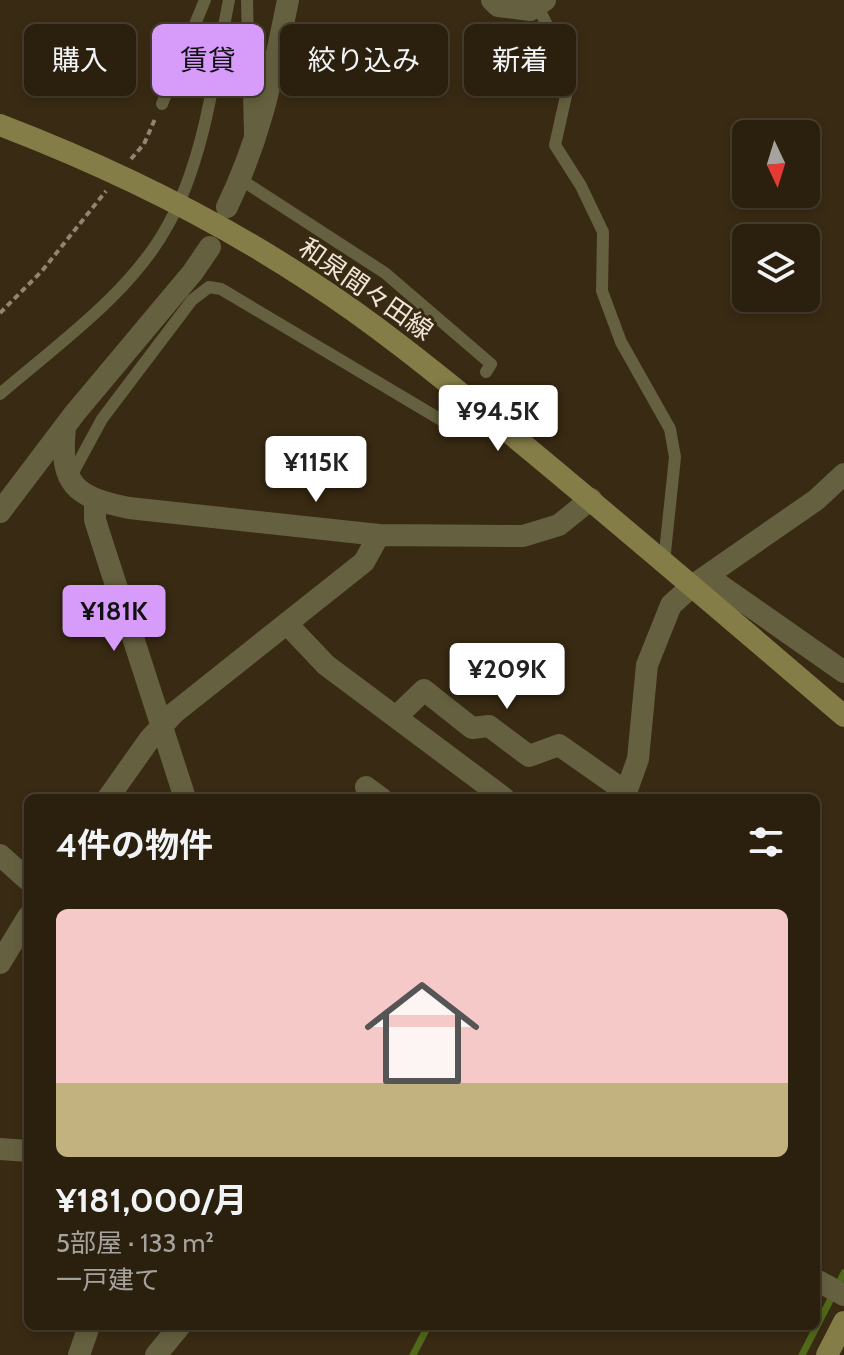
<!DOCTYPE html>
<html lang="ja">
<meta charset="utf-8">
<style>
:root{--surface:#2b200e;--page:#372d1c;--text:#f1f3f6;--muted:#a6a39e;--line:#473e2e;--accent:#d79bf9}
body{margin:0;font-family:Cabin,"Noto Sans JP",sans-serif;background:var(--page);color:var(--text);height:100vh;display:flex;flex-direction:column;font-size:30px;white-space:nowrap}
*{box-sizing:border-box;margin:0}
p{font-size:26px;color:var(--muted)}
.icon{flex:none;width:44px;height:44px;fill:none;stroke:currentColor;stroke-width:2;stroke-linecap:round;stroke-linejoin:round}
.map{position:relative;flex:1;overflow:hidden}
.details{position:absolute;left:24px;top:794px;width:796px;height:536px;display:flex;flex-direction:column;background:var(--surface);border-radius:12px;box-shadow:0 4px 12px #0003,0 0 0 2px var(--line)}
.details>*{flex:none}
.top-card{position:absolute;left:24px;top:24px;width:796px;height:72px;display:flex;gap:16px}
.needle{width:52px;rotate:176deg}
.fabs{position:absolute;left:732px;top:120px;display:grid;gap:16px}
.fabs a{display:grid;place-items:center;width:88px;height:88px;border-radius:12px;background:var(--surface);box-shadow:0 4px 12px #0003,0 0 0 2px var(--line);font-size:40px}
.price{position:absolute;translate:-50% -68px;padding:0 18px;border-radius:8px;background:#fff;color:#222;font-size:26px;line-height:52px;filter:drop-shadow(0 2px 4px #0008)}
.price::after{content:'';position:absolute;left:50%;top:48px;width:24px;height:18px;margin-left:-12px;background:inherit;clip-path:polygon(0 0,100% 0,50% 100%)}
.price.current{background:var(--accent);color:#111}
ul{padding:0;list-style:none}
li{display:grid;align-content:center;gap:16px;height:424px;padding:0 32px}
li+li{border-top:2px solid var(--line)}
li span{display:grid;place-items:center;height:248px;border-radius:12px;color:#555}
li>.icon{margin-inline-start:auto}
span .icon{width:144px;height:144px;fill:#fffc;stroke-width:1}
li b{font-size:34px}
h2{display:flex;justify-content:space-between;align-items:center;height:96px;padding:0 32px;font-size:34px}
.chip{padding:0 28px;border-radius:12px;background:var(--surface);box-shadow:0 4px 12px #0003,0 0 0 2px var(--line);font-size:28px;line-height:72px}
.chip.current{background:var(--accent);color:#111}
.map>svg:first-child{display:block}
.lines{fill:none;stroke-linecap:round;stroke-linejoin:round}
.stream{stroke:#506a19;stroke-width:7}
.path{stroke:#908472;stroke-width:4;stroke-dasharray:6 4;stroke-linecap:butt}
.service{stroke:#65603f;stroke-width:12}
.minor{stroke:#65603f;stroke-width:22}
.secondary{stroke:#847d47;stroke-width:22}
.labels{text-anchor:middle;dominant-baseline:central;stroke-width:6;stroke-linejoin:round;paint-order:stroke}
.street-label{font-size:26px;fill:#efe6d8;stroke:#392a13}
</style>
<div class="map">
<svg width="844" height="1355" viewBox="0 0 844 1355">
<rect width="100%" height="100%" fill="#392a13"/>
<g class="lines">
<path class="stream" d="M413,1355L428,1326
M802,1355L844,1273"/>
<path class="path" d="M131,159L144,144L155,119
M0,313L42,271L106,191"/>
<path class="service" d="M247,0L250,135
M537,5L563,57L568,87L555,145L581,186L603,232L602,291L621,342L670,429L675,457L664,562
M162,104L205,0
M240,179L385,273L491,364L486,372
M0,394C58,344 131,293 168,225C205,158 214,74 229,0
M69,480L102,419L192,300L209,287L221,289L443,421L456,415"/>
<path class="minor" d="M492,0L498,6L530,10L545,0
M227,207C262,134 272,78 288,0
M65,427C59,485 75,497 129,508L379,535L523,536L559,525L591,499
M95,501V520L102,542L185,798
M0,512L75,413L193,272L210,247
M707,576L844,672
M287,624L326,665L504,798
M396,717L424,690L472,728L489,726L529,756L559,745L626,792
M366,787L381,798
M108,798L149,740L174,713L364,562L379,535
M624,798L638,759L647,665L671,605L692,586L816,500L844,474
M0,855L28,880
M0,963L28,917
M0,1149L28,1151
M816,1280L844,1295
M79,1355L89,1326
M156,1355L180,1326"/>
<path class="secondary" d="M0,125C107,166 212,217 308,280C378,325 442,378 506,430C620,524 732,620 844,716
M827,1355L844,1322"/>
</g>
<g class="labels">
<g class="street-label">
<text transform="translate(366 289) rotate(35)">和泉間々田線</text>
</g>
</g>
</svg>
<div class="fabs">
<a><svg class="needle" viewBox="-14 -14 28 28"><path d="M0-13l5 13h-10z" fill="#e53935"/><path d="M0 13l5-13h-10z" fill="#a6a39e"/></svg></a>
<a><svg class="icon" aria-label="layers" viewBox="0 0 24 24"><path d="M12 4l9 5-9 5-9-5zM3 14l9 5 9-5"/></svg></a>
</div>
<b class="price" style="left:498px;top:453px">¥94.5K</b>
<b class="price" style="left:316px;top:504px">¥115K</b>
<b class="price current" style="left:114px;top:653px">¥181K</b>
<b class="price" style="left:507px;top:711px">¥209K</b>
<div class="top-card">
<a class="chip">購入</a>
<a class="chip current">賃貸</a>
<a class="chip">絞り込み</a>
<a class="chip">新着</a>
</div>
<section class="details">
<h2>4件の物件<svg class="icon" aria-label="filters" viewBox="0 0 24 24"><path d="M4 7h16M4 17h16"/><circle cx="9" cy="7" r="2"/><circle cx="15" cy="17" r="2"/></svg></h2>
<ul>
<li><span style="background:linear-gradient(#f6c9c9 70%,#c2b280 0)"><svg class="icon" aria-label="home" viewBox="0 0 24 24"><path d="M3 11l9-7 9 7M6 9v11h12V9"/></svg></span><div><b>¥181,000/月</b><p>5部屋 · 133 m²</p><p>一戸建て</p></div></li>
</ul>
</section>
</div>
